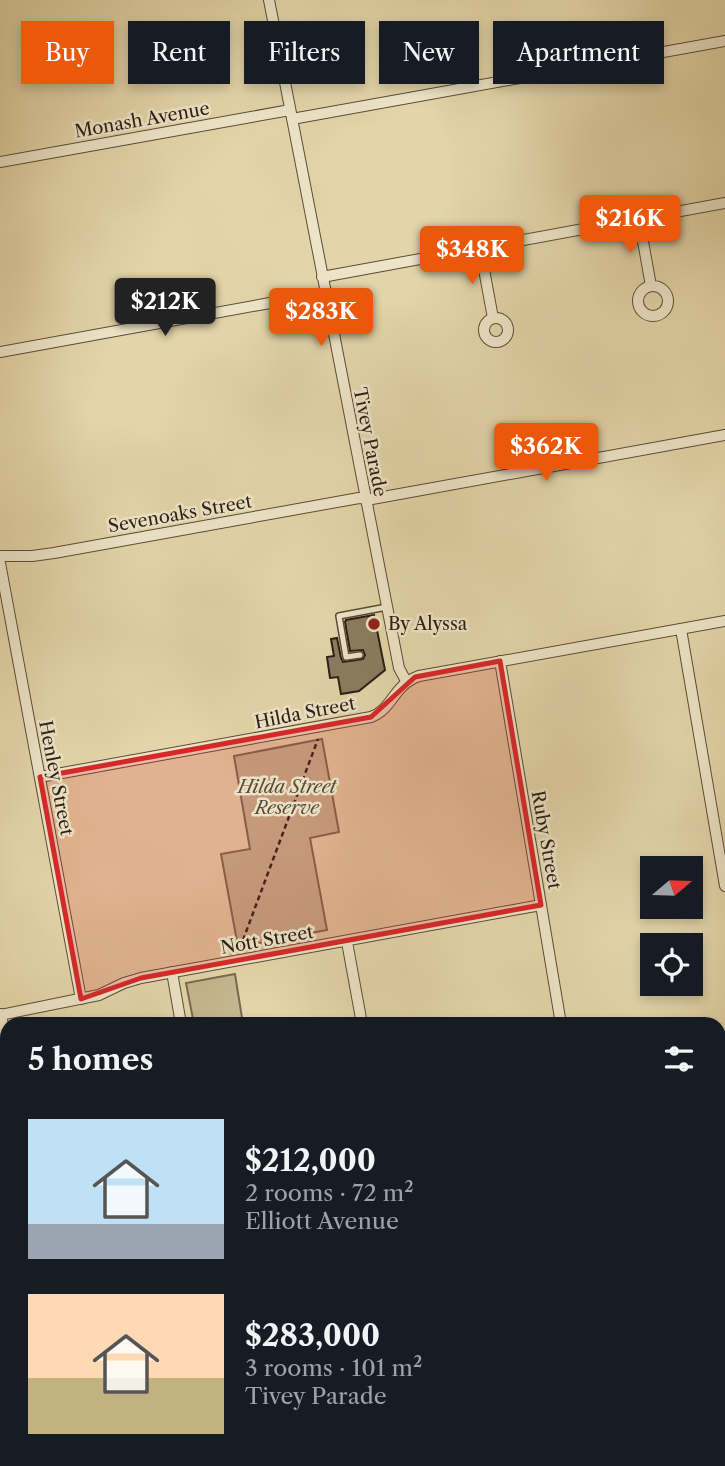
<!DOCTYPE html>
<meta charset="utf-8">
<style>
:root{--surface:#171b24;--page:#242831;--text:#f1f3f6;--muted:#9ea1a6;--accent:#ea580c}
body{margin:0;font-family:"Libre Caslon Text",serif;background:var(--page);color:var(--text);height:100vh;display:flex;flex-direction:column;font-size:26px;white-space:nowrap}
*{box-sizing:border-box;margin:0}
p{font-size:23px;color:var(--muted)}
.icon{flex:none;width:38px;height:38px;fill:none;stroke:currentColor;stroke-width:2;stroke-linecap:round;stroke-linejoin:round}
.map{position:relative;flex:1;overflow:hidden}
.side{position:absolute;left:0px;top:1017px;width:726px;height:450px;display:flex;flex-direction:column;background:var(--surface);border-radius:21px 21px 0 0;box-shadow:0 4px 10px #0003}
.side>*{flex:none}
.hud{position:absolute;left:21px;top:21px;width:684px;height:63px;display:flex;gap:14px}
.needle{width:46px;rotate:71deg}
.buttons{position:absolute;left:640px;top:856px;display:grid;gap:14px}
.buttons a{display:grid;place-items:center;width:63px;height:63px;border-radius:0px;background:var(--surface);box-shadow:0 4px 10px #0003;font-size:35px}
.price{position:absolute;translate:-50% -60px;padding:0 16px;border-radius:7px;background:var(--accent);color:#fff;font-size:23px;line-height:46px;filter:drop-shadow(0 2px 4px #0008)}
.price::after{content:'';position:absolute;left:50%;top:42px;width:21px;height:16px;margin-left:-10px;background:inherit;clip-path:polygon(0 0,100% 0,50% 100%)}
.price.current{background:#222;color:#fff}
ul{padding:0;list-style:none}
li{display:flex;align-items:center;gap:21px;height:175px;padding:0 28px}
li span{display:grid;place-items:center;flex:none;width:196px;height:140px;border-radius:0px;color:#555}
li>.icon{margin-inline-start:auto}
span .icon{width:84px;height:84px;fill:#fffc;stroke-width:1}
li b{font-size:30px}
h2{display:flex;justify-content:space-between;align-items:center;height:84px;padding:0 28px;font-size:30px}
.tag{padding:0 24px;border-radius:0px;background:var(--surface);box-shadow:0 4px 10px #0003;font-size:24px;line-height:63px}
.tag.current{background:var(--accent);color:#fff}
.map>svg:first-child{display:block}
.green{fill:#c4b690;stroke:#786a52;stroke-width:2}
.building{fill:#8b7d61;stroke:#2c1d14;stroke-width:2}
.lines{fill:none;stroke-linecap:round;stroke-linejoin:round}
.service-casing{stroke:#5a4b39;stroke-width:8}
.minor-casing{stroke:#5a4b39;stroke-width:12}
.path{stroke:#2c1d14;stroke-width:2.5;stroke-dasharray:5 3.5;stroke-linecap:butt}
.service{stroke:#ede4c7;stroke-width:5}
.minor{stroke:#ede4c7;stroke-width:10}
.marked{fill:#d62828;fill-opacity:0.2;stroke:#d62828;stroke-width:5;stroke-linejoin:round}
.poi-dot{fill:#8f2418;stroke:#ede4c7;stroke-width:2.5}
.labels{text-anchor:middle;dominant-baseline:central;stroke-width:5;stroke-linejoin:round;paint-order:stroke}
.street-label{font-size:18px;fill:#2c1d14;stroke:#ede4c7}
.poi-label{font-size:18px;fill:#2c1d14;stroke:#ede4c7;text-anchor:start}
.park-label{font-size:18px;font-style:italic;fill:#5a4b39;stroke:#ede4c7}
</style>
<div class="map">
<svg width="725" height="1466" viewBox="0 0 725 1466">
<rect width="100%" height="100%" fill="#e3d5a9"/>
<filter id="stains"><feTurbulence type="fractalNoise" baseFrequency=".00286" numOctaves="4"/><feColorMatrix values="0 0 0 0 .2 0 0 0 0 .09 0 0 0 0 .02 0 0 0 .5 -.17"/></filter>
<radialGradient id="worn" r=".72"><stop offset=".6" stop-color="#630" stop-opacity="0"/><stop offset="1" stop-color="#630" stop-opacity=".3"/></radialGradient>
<path class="green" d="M322,739L339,832L310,838L327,930L238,947L221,854L250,849L234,756Z
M235,974L243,1024H194L186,983Z"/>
<path class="building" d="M374,615L385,670L359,691L341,694L338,677L330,678L327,657L334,656L331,639L337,638L341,658L343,662L363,659L365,655L363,650L350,651L345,622L346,620Z"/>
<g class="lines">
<g class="service-casing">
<path id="service" d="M360,655L346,657L339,616L387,607
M0,1111L7,1110"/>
</g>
<g class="minor-casing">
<path id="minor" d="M269,0L399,668L406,681
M292,119L725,41
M0,162L290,110
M639,219L651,286
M480,248L493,318
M322,277L725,203
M638 301a15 15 0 1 1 30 0a15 15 0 1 1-30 0Z
M484 330a12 12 0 1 1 24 0a12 12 0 1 1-24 0Z
M0,352L325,293
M0,556H32L54,553L359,498L372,499L725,435
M0,563L81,999
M681,629L725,886
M500,661L561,1024
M40,777L371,717C393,709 393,685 419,676L725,621
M347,942L362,1024
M172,972L181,1024
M1,1014L7,1049
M0,1015L99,995L124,983L141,978L541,905
M719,1302L725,1301
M81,1460L82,1466
M265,1460L266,1466
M441,1460L442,1466
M614,1460L616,1466"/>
</g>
<path class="path" d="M240,948L318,739"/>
<use href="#service" class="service"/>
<use href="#minor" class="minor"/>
</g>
<path class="marked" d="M500,661L541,905L141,978L81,999L40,777L371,717L415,677Z"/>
<circle class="poi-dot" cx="374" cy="624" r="7"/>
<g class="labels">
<g class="street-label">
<text transform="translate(142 120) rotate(-10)">Monash Avenue</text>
<text transform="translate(370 442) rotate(79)">Tivey Parade</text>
<text transform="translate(180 514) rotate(-10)">Sevenoaks Street</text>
<text transform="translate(305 713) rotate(-11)">Hilda Street</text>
<text transform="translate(56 778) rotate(79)">Henley Street</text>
<text transform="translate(546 840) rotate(80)">Ruby Street</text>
<text transform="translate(267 940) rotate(-10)">Nott Street</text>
</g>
<g class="poi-label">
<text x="388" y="624">By Alyssa</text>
</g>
<g class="park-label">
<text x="287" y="787">Hilda Street<tspan x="287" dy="21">Reserve</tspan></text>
</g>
</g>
<rect width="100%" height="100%" filter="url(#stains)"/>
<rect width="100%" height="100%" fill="url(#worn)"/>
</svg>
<div class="buttons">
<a><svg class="needle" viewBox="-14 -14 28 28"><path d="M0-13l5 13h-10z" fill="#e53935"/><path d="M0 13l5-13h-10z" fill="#9ea1a6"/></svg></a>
<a><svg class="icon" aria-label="locate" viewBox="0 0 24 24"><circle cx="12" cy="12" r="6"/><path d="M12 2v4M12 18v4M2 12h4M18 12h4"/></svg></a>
</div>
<b class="price" style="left:630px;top:255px">$216K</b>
<b class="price" style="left:472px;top:286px">$348K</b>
<b class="price current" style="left:165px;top:338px">$212K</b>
<b class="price" style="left:321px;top:348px">$283K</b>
<b class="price" style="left:546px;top:483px">$362K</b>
<div class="hud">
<a class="tag current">Buy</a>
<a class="tag">Rent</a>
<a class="tag">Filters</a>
<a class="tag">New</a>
<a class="tag">Apartment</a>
</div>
<section class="side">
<h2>5 homes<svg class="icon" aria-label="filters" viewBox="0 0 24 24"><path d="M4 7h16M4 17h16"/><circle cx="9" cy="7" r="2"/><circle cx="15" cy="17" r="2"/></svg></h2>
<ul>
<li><span style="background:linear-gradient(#bfe0f5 75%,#9aa5b1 0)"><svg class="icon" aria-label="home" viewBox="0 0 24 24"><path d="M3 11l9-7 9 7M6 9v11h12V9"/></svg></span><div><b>$212,000</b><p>2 rooms · 72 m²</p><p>Elliott Avenue</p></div></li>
<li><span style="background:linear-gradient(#ffd9b3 60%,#c2b280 0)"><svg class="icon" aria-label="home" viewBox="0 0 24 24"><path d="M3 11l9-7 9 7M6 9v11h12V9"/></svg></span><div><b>$283,000</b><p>3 rooms · 101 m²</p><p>Tivey Parade</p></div></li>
</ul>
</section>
</div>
